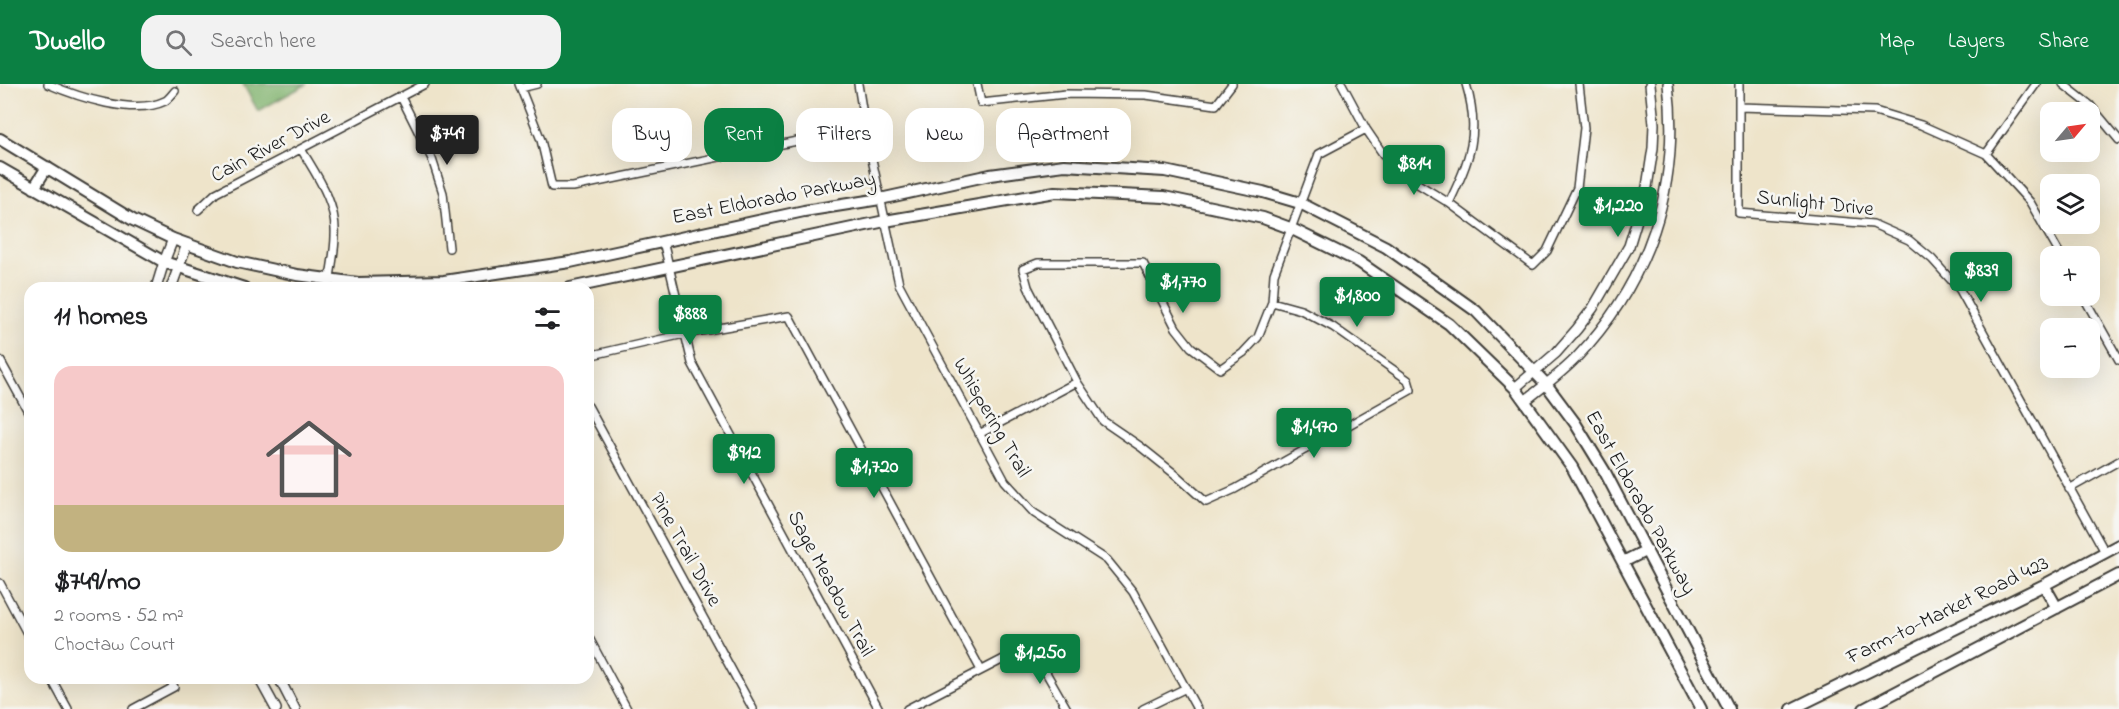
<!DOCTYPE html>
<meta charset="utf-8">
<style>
:root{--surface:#fff;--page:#f2f2f2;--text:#202124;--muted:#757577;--line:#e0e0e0;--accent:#0b8043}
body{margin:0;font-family:"Indie Flower",sans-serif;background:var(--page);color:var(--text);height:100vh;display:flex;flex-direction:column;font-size:22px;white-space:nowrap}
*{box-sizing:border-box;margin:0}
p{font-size:20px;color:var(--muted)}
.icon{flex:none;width:33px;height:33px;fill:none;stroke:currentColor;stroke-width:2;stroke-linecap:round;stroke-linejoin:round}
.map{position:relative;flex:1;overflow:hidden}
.panel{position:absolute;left:24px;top:198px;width:570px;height:402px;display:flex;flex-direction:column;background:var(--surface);border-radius:18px;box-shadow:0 6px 24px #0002}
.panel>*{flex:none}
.guide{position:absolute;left:612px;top:24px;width:570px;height:54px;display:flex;gap:12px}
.needle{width:39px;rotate:61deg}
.buttons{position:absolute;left:2040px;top:18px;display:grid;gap:12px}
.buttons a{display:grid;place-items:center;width:60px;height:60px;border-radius:12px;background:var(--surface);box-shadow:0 6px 24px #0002;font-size:30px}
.price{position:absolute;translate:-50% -51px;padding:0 14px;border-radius:6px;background:var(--accent);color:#fff;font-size:20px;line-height:39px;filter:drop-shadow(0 2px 3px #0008)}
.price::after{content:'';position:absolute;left:50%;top:36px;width:18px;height:14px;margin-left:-9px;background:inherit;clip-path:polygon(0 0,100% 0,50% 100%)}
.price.active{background:#222;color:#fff}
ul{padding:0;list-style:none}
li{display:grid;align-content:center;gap:12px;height:318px;padding:0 30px}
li+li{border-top:2px solid var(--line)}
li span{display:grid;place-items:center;height:186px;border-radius:18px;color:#555}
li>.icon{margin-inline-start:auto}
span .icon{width:108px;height:108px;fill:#fffc;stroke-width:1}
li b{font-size:26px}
h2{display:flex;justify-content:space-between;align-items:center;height:72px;padding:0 30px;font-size:26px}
.tag{padding:0 21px;border-radius:18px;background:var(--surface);box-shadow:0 6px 24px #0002;font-size:21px;line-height:54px}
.tag.active{background:var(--accent);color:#fff}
header{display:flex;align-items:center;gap:36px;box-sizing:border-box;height:84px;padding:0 30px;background:var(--accent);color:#fff}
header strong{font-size:28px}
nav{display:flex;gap:33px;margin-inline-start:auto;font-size:21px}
.search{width:420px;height:54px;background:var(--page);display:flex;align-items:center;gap:15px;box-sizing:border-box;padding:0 21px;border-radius:18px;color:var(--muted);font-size:22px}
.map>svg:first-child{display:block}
.forest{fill:#81b36e;stroke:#4e6845;stroke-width:1.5}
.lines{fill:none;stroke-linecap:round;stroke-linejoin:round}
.street-casing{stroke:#3c3a36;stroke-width:10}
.secondary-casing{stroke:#3c3a36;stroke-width:12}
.primary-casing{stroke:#3c3a36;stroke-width:14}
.street{stroke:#fff;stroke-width:7}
.secondary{stroke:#fff;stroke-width:9}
.primary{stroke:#fff;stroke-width:10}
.labels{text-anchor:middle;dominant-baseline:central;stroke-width:5;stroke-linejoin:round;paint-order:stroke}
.street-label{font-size:21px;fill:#1c1c1c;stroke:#f6f6f2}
</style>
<header>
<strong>Dwello</strong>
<div class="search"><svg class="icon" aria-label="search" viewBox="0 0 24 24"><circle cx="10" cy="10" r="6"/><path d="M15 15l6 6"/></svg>Search here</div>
<nav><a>Map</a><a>Layers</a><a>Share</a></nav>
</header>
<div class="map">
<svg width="2119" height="625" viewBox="0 0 2119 625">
<rect width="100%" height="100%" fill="#f6f6f2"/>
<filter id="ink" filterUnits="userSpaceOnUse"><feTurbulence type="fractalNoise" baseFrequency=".0167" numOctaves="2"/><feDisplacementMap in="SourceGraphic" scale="12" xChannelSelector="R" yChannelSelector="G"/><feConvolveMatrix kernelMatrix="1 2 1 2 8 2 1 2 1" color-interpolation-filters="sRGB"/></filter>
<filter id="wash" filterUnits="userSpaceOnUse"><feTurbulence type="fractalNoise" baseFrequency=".008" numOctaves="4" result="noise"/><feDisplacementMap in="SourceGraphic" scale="24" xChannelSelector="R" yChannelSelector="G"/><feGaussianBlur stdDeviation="1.35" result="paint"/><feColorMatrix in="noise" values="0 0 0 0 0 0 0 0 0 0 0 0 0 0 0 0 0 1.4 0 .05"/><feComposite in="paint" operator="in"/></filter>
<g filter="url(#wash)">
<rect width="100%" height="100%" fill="#eee4ca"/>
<path class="forest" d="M243,0H307L258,27Z"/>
</g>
<g filter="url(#ink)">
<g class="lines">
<g class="street-casing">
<path id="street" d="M48,0C78,13 134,32 165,17C169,15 172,10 175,7
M519,0L541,56L552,103H573L865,43
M858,0L865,43L899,200L1005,397L1034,429L1107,476L1133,508L1197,625
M977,0L981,19L1066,10L1146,11L1216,21L1232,0
M1342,0L1366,45L1383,70L1418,100L1449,119L1533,181L1547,167L1577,104L1584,44L1579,0
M1739,0V129L1873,140L1909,156L1932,175L1960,206L2105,468
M2063,0L2090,21L2119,56
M521,4L537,0
M401,13L432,75L443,109L449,164
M1740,23L1875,27L1921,41L1986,70L2030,118L2061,172
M301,65C317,92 337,119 335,152C335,169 330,187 329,204
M1986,70L2036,0
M1449,119C1470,75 1481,49 1466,0
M198,126L216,109L425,0
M663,157L692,279L879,625
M2083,212L2119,276
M1272,218L1301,226L1333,243L1408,296L1411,306L1235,405L1206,418L1176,391L1141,363L1103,337L1077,298L1028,203L1023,185L1038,179H1143L1176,244L1191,263L1220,285L1243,269L1258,253L1272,218L1274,190L1319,70L1366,45
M588,272L684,250L789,232L981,586
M0,276L30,331
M588,322L753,625
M979,350L1077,298
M2069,405L2119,377
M0,499L30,555
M588,552L627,625
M51,594L68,625
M133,625L174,603L169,594
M907,625L1019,567L1033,566L1067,625
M1143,625L1186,604"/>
</g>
<g class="secondary-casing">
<path id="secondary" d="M156,204L164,178L173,155
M171,204L187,160
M1515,304L1556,269L1577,245L1593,224L1629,162L1647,103L1653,64L1654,40L1650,0
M1525,317C1542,303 1562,289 1577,273C1648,198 1681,103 1668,0
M259,594L276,625
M279,594L295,625"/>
</g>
<g class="primary-casing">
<path id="primary" d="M0,55L133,136L173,155L237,178L297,191L358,199L444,197L570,178L804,127L880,115L990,91L1064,81L1165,87L1263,108L1300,119L1386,163L1476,227L1546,300L1575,339L1605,388L1729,625
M0,84L164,178L244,204
M34,104L47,83
M570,204L885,137L1055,108L1164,113L1263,134L1290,144L1359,178L1449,240L1515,304L1572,383L1701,625
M1623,478L1647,466
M2044,501L2057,524
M1792,625L2044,501L2119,461
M1864,625L2119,491"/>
</g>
<use href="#street" class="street"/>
<use href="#secondary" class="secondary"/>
<use href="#primary" class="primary"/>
</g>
</g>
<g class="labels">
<g class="street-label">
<text transform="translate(271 63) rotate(-28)">Cain River Drive</text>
<text transform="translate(774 115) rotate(-11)">East Eldorado Parkway</text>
<text transform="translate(1815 120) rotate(6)">Sunlight Drive</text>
<text transform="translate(991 334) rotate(60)">Whispering Trail</text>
<text transform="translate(1640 419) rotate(61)">East Eldorado Parkway</text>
<text transform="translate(685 466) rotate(61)">Pine Trail Drive</text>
<text transform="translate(830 500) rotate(62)">Sage Meadow Trail</text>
<text transform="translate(1948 527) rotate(-26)">Farm-to-Market Road 423</text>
</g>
</g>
</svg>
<div class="buttons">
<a><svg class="needle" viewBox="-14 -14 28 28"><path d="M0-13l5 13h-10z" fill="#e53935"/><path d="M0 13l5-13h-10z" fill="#757577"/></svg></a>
<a><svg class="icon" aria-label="layers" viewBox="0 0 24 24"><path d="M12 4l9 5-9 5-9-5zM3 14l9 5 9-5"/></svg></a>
<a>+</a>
<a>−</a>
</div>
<b class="price active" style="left:447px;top:82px">$749</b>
<b class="price" style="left:1414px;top:112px">$814</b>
<b class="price" style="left:1618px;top:154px">$1,220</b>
<b class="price" style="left:1981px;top:219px">$839</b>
<b class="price" style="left:1183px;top:230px">$1,770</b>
<b class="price" style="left:1357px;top:244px">$1,800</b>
<b class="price" style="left:690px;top:262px">$888</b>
<b class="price" style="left:1314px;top:375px">$1,470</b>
<b class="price" style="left:744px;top:401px">$912</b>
<b class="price" style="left:874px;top:415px">$1,720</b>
<b class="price" style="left:1040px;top:601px">$1,250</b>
<div class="guide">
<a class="tag">Buy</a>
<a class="tag active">Rent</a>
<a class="tag">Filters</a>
<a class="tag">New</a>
<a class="tag">Apartment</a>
</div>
<section class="panel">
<h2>11 homes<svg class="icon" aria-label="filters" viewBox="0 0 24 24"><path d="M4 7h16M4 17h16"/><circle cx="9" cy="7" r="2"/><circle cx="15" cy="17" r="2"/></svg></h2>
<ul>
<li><span style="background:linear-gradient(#f6c9c9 75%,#c2b280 0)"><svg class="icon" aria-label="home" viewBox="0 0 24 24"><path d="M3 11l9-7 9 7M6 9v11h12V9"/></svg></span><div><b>$749/mo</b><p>2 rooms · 52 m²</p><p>Choctaw Court</p></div></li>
</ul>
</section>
</div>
